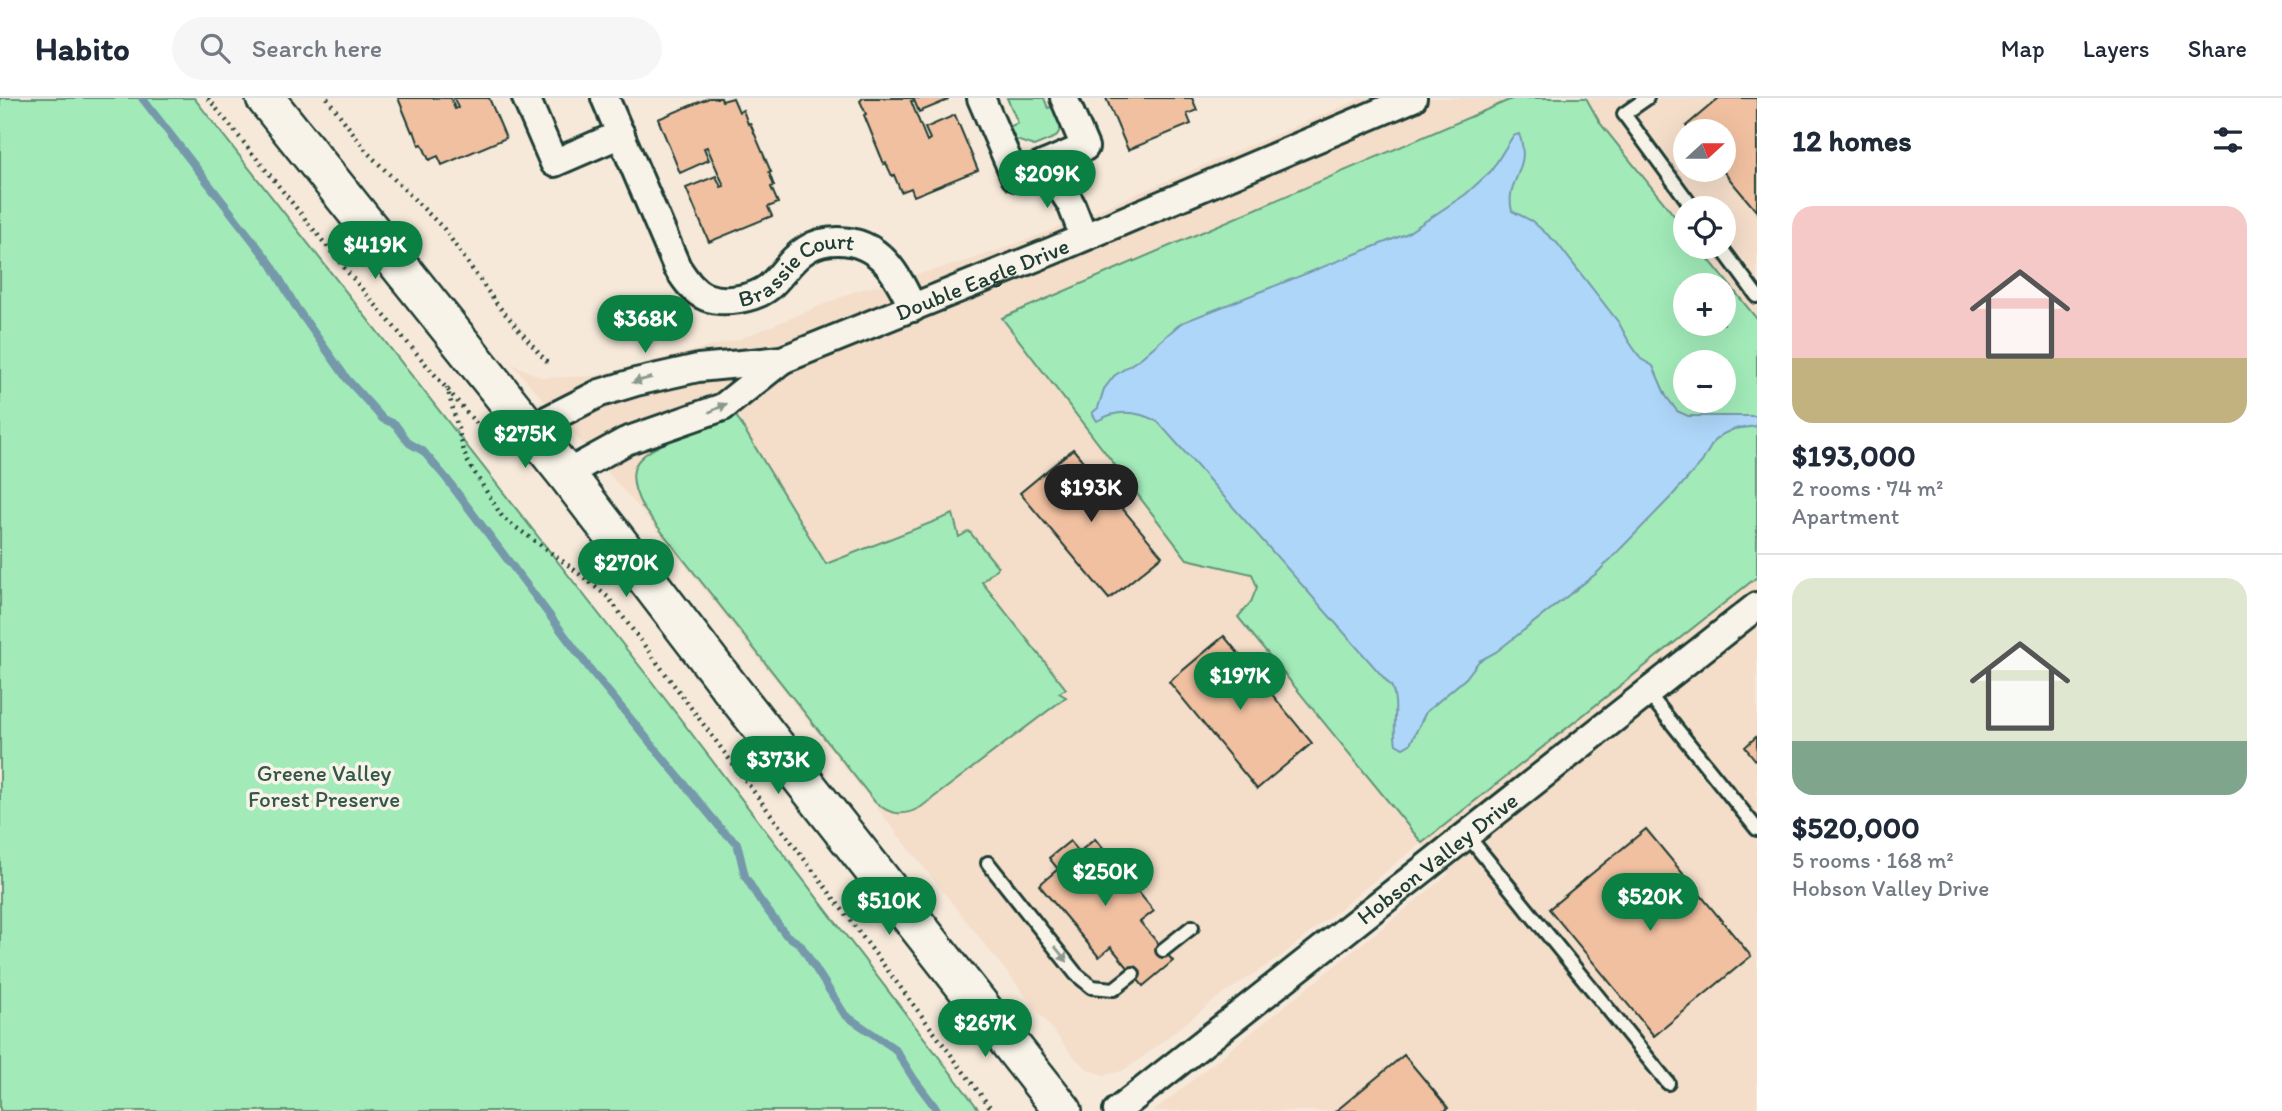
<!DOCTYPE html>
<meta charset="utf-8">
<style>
:root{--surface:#fff;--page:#f6f6f7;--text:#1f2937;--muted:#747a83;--line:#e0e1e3;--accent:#0b8043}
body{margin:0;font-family:Itim,sans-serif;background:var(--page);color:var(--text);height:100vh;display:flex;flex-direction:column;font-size:26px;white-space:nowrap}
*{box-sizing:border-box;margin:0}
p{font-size:23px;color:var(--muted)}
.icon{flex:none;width:38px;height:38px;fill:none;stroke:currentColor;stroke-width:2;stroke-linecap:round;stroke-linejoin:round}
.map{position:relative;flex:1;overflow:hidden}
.drawer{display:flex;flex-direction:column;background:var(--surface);width:525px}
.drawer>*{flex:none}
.needle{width:46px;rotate:69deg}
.controls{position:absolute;left:1673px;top:21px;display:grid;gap:14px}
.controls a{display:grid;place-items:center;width:63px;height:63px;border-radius:50%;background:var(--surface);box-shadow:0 7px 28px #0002;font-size:35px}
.price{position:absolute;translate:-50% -60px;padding:0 16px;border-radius:24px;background:var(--accent);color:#fff;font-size:23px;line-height:46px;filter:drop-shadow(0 2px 4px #0008)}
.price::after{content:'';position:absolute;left:50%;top:42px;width:21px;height:16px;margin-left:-10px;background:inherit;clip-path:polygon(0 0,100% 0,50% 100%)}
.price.current{background:#222;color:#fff}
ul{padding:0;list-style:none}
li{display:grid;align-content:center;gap:14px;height:371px;padding:0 35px}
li+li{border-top:2px solid var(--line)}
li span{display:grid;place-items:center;height:217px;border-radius:21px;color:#555}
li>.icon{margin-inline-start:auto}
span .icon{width:126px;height:126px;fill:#fffc;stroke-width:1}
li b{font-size:30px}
h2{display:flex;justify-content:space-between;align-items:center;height:84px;padding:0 35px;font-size:30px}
header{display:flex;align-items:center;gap:42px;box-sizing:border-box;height:98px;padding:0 35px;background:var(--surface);border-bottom:2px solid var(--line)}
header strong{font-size:33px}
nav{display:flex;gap:38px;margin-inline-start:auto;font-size:24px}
.search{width:490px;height:63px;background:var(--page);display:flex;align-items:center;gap:18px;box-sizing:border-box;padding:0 24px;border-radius:38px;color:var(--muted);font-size:26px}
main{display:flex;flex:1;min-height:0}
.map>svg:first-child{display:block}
.built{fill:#f4ddc9;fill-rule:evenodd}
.green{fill:#a2ebb9;stroke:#609476;stroke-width:2;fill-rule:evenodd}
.water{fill:#aed6f8;stroke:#7599aa;stroke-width:2}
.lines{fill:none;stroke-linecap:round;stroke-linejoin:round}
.stream{stroke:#7599aa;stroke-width:8}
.building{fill:#f1c0a1;stroke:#1f3d34;stroke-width:2}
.lane-casing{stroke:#1f3d34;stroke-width:18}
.street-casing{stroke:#1f3d34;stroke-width:32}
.secondary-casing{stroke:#1f3d34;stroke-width:42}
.path{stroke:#1f3d34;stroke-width:4.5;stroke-dasharray:2 5;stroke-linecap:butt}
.lane{stroke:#f7f3e8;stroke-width:12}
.street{stroke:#f7f3e8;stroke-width:26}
.secondary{stroke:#f7f3e8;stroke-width:37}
.oneway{fill:#8b988e}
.labels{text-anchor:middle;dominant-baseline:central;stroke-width:7;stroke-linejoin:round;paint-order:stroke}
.street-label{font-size:23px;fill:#1f3d34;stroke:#f7f3e8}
.park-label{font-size:23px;fill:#335748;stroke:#f7f3e8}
</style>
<header>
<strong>Habito</strong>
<div class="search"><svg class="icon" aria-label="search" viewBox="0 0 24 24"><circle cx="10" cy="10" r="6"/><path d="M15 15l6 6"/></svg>Search here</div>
<nav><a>Map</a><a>Layers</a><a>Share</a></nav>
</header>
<main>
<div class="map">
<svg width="1757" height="1013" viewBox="0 0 1757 1013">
<rect width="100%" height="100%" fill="#f6e9da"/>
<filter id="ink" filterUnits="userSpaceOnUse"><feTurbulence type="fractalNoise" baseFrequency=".0143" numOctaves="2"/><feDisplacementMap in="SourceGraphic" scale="14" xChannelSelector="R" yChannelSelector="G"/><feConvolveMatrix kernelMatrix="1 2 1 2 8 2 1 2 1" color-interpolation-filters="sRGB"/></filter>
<g filter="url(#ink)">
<path class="built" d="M1362,0H1757V1013H1154L1449,776L1421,745L1280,859L1220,898L1140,961L1122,973L1105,977L1089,972L1074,959L641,412L512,266L543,280L595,278L740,241L856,193L974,161L1042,136ZM1685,33H1724V72H1685ZM1685,110H1724V149H1685ZM1685,187H1724V226H1685ZM1685,264H1724V303H1685Z"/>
<path class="green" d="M0,0H194L649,580L980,1013H0Z
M1007,0H1044L1048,10L1058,7L1061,30L1056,39L1034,48L1016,42L1007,30L1018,25Z
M1514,0H1586L1600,25L1685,131V149H1699L1757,221V479L1422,745L1238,519L1251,504L1257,489L1252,476L1187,461L1002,220ZM1685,187H1724V226H1685ZM1685,264H1724V303H1685Z
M735,316L826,466L953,416L959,439L969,433L998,469L982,484L1066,591L1059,595L1066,599L921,709C903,719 890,717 875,704L643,410C619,365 641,355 679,339C698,331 716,324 735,316Z"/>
<path class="water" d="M1519,36C1533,72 1504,82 1512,113L1532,123L1557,145L1619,225L1628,242L1641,261L1653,268L1666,298L1677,313L1688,318H1757V328L1734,331L1723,336L1714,343L1702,364L1670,400L1597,475L1496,554L1479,563L1466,580L1426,614L1410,646L1403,650L1396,646C1392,627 1399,608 1392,589L1158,324C1138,313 1117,311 1097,323L1092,315L1098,310L1104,291L1114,278L1142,259L1181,225L1406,136L1466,96L1491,73L1513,38Z"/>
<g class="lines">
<path class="stream" d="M142,0L271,166L296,209L347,281L383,321L395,326L409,345L423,353L446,380L593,575L723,733L737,745L745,778L759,801L786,837L800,846L845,917L895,951L914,981L938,1013"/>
</g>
<path class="building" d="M398,0H451L455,11L458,10L454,0H489L506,40L442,67L438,58L429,62L422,46L419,47L414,33L412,34Z
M709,0H721L722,3L733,0L739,14L743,12L748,26L750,25L771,74H769L774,88L771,89L778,105L768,109L772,118L709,144L686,90L716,78L721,89L724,88L707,49L704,50L709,62L680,75L658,21Z
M863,0H948V2L919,14L914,2L911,3L927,43L930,41L925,30L955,17L978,72L914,98L911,90L901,94L894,77L892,78L886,65L884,66L864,17L866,16L860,3Z
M1106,0H1192L1197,12L1187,16L1191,26L1128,52Z
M1719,0H1757V114L1722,72H1724V33H1690L1686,28Z
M1073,351L1162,458L1109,501L1020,395Z
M1224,538L1312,645L1257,691L1169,584Z
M1757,638V664L1745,649Z
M1646,731L1751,858L1654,938L1549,811Z
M1095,741L1154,813L1140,824L1173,863L1143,888L1111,849L1099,859L1039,787L1058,771L1049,760L1070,743L1079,754Z
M1404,957L1448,1010L1445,1013H1336Z"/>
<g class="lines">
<g class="lane-casing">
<path id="lane" d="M1647,0L1624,16L1693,110
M1721,149L1757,198
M1647,594L1757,731
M1467,737L1668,985
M988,765L1076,876L1092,889L1114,891L1133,876
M1163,852L1192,829"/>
</g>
<g class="street-casing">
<g id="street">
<path d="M526,0L554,65L621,36"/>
<path id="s1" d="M605,0L677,169C684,180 693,194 706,199C724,206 754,201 769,189C783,177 790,161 807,151C816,145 828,143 838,143C880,143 897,176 913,210"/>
<path d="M981,0L1015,79L1085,49L1064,0"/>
<path d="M1045,66L1071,106L1084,139"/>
<path id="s2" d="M529,331L600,295L636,284L698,270L782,262L1052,153L1413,0"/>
<path d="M566,376L626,343L723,309L782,262"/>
<path id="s3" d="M1117,1013L1757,508"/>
</g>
</g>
<g class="secondary-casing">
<path id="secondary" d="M265,0L566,376L731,591L1063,1013"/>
</g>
<path class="path" d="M208,0L350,177L481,331
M327,0L368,55L444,131L496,205L546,263L552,264
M447,289L466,361L503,420L572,470L608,499L993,1013"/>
<use href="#lane" class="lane"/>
<use href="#street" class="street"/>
<use href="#secondary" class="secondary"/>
</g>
<defs><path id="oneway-solid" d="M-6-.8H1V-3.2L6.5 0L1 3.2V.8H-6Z" transform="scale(1.75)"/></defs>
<g class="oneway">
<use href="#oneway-solid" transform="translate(642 282) rotate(165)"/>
<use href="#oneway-solid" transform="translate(718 310) rotate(-26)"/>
<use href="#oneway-solid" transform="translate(1061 856) rotate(51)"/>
</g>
</g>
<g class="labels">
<g class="street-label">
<text stroke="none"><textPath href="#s1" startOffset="327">Brassie Court</textPath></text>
<text stroke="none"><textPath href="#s2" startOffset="481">Double Eagle Drive</textPath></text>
<text stroke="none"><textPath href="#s3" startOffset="408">Hobson Valley Drive</textPath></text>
</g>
<g class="park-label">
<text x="324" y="675">Greene Valley<tspan x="324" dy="26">Forest Preserve</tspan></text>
</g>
</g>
</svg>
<div class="controls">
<a><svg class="needle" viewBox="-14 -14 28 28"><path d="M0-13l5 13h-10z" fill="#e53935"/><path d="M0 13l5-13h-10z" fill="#747a83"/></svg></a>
<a><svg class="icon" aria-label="locate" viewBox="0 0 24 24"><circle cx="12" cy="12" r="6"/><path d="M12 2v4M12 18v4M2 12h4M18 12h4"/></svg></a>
<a>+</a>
<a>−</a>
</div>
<b class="price" style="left:1047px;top:112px">$209K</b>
<b class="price" style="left:375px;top:183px">$419K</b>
<b class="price" style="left:645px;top:257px">$368K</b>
<b class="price" style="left:525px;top:372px">$275K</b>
<b class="price current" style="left:1091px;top:426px">$193K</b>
<b class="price" style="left:626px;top:501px">$270K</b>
<b class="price" style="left:1240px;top:614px">$197K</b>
<b class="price" style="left:778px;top:698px">$373K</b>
<b class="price" style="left:1105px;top:810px">$250K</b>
<b class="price" style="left:1650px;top:835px">$520K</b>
<b class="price" style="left:889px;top:839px">$510K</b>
<b class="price" style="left:985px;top:961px">$267K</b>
</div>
<section class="drawer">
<h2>12 homes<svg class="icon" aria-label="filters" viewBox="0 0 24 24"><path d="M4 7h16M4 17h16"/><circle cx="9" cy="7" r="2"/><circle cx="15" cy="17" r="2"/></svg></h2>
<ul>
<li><span style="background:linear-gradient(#f6c9c9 70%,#c2b280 0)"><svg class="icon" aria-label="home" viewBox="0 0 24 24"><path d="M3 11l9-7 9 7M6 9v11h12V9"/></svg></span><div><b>$193,000</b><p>2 rooms · 74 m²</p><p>Apartment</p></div></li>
<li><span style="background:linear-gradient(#dfe7d0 75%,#7fa58c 0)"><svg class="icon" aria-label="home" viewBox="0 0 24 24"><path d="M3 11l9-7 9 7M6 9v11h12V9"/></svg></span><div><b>$520,000</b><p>5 rooms · 168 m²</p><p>Hobson Valley Drive</p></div></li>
</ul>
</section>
</main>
